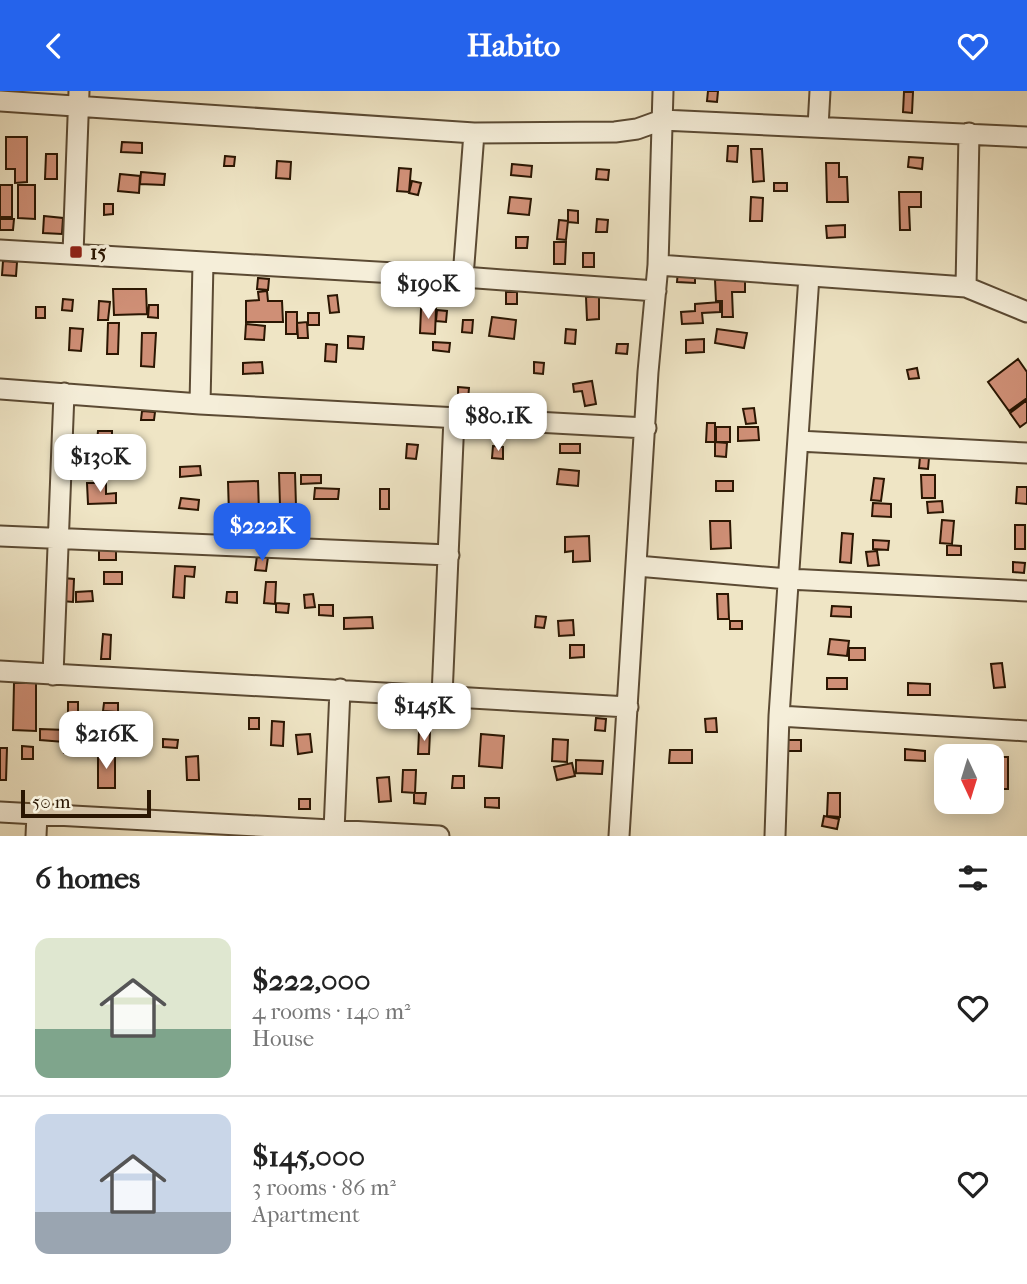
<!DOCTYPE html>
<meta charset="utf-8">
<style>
:root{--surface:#fff;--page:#f6f6f6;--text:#222;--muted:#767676;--line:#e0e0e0;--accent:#2563eb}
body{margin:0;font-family:"IM FELL French Canon",serif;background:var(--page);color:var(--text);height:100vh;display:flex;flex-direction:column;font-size:26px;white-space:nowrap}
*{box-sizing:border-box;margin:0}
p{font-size:23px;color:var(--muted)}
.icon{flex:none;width:38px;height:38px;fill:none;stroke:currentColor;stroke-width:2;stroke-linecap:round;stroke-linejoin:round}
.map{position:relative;height:745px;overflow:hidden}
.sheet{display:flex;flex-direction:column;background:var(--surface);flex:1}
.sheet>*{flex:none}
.needle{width:46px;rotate:176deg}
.buttons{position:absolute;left:934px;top:653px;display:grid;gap:14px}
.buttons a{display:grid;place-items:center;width:70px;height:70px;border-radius:14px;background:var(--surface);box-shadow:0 4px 18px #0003;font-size:35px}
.scale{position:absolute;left:21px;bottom:18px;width:130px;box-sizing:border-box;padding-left:7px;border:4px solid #2a1602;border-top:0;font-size:19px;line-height:24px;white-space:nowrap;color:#2a1602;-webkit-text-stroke:5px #f5eed9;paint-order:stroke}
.price{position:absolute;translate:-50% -60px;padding:0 16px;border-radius:14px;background:#fff;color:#222;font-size:23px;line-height:46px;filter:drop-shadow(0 2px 4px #0008)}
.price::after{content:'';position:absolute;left:50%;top:42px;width:21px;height:16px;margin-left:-10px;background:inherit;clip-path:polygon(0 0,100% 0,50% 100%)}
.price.selected{background:var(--accent);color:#fff}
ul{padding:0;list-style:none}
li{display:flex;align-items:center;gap:21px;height:175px;padding:0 35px}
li+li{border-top:2px solid var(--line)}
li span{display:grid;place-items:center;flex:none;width:196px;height:140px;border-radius:14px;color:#555}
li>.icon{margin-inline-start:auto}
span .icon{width:84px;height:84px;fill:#fffc;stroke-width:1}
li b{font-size:30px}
h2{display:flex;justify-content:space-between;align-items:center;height:84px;padding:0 35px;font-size:30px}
header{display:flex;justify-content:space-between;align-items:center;height:91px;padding:0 35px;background:var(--accent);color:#fff;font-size:32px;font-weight:700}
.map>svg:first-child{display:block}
.building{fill:#cf8f76;stroke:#2a1602;stroke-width:2}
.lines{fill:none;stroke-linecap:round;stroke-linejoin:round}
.minor-casing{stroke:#5b4a33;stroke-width:23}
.minor{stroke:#f5eed9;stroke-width:19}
.poi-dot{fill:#8f2418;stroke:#f5eed9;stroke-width:2.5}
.labels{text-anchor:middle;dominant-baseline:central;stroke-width:7;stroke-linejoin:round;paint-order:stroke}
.poi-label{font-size:21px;font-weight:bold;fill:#2a1602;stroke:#f5eed9;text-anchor:start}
</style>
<header><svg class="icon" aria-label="back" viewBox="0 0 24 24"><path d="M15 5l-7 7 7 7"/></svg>Habito<svg class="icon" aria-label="heart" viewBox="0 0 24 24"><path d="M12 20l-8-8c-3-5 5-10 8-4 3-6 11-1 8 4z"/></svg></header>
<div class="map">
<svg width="1027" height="745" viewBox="0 0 1027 745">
<rect width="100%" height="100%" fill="#efe5c5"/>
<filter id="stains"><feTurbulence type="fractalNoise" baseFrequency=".00286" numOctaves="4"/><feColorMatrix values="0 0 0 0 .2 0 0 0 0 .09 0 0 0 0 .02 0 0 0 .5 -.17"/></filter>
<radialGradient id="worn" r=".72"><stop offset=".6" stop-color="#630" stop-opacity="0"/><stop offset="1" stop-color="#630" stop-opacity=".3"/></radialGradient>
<path class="building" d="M708,0H718L717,11L707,10Z
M904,1H913L912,22L903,21Z
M6,46H27V91L15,92V78H6Z
M122,51L142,52V62L121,61Z
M728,55H738L737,71L727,70Z
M751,58H762L764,90L753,91Z
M46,63H57V88H45Z
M225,65L235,66L234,75H224Z
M909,66L923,67L922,78L908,76Z
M277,70L291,71L290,88L276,87Z
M826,72H839V86H847L848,111H827Z
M512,73L532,75L531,86L511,84Z
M399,77L411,78L409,101L397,100Z
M597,78L609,79L608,89L596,88Z
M141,81L165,83L164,94L140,93Z
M120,83L140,85L139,102L118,100Z
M412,90L421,92L418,104L409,102Z
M774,92H787V100H774Z
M0,94H12V126H0Z
M18,94H35V128L18,127Z
M899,101H921V116H909L910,139H900Z
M510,106L531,108L529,124L508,122Z
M751,106L763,107L762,130H750Z
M104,113H113V123L104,124Z
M568,119L578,120V132L568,131Z
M44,125L63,127L62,143L43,142Z
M0,128H14L13,139H0Z
M597,128L608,129L607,141H596Z
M559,129L568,130L566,149L557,148Z
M845,134V146L827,147L826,135Z
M516,146H528L527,157H516Z
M554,151H566L565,173H554Z
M583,162H594V176H583Z
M3,170L17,171L16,185L2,184Z
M678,179L695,180V192L677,191Z
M745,186V201H732L733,226H722V210H716L715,189Z
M258,187L269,188L268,199L257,198Z
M113,198H146L147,223L114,224Z
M267,200L268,210H282L283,231H246V210L259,209L258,201Z
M506,201H517V213H506Z
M337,204L339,221L330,222L328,205Z
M599,205V228L587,229L586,206Z
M63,208L73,209L72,220L62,219Z
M99,210L110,211L108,229H98Z
M720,211V221L702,222L703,232L682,233L681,221L695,220V213Z
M149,214H158V227L148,226Z
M36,216H45V227H36Z
M421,218H436L435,243L420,242Z
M437,219L447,220L446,231L436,230Z
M286,221H297V243H286Z
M308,222H319V234H308Z
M492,226L516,229L514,248L489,245Z
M463,229H473L472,242L462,241Z
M307,231L308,247H298L297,232Z
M108,232H119L118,263H107Z
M246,233L265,235L264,249L245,248Z
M70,237L83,238L81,260L69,259Z
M566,238L576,239L575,253L565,252Z
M717,238L747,242L744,257L715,252Z
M142,242H156L154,276L141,275Z
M348,245L364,246L363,258L348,257Z
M704,248V261L686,262V249Z
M433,251L450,252L449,261L433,259Z
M326,253L337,254L336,271L325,270Z
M617,253H628L627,263L616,262Z
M1018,268L1027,281V307L1009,320L988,291Z
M262,271L263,282L243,283V272Z
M534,271L544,272L543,283L534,282Z
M917,277L919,287L909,288L907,279Z
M592,290L596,313L585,315L582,300L574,301L573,293Z
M458,296L469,297L468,309H458Z
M1027,309V331L1020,336L1010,322Z
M754,317L756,332L746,333L743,318Z
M142,320L155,321L154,329H141Z
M707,332H715V351H706Z
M716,336H730V351H716Z
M738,336H758L759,349L738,350Z
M98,340H112V351L97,350Z
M715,351L727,352L726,366L715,365Z
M407,353L418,354L416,368L406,367Z
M560,353H580V362H560Z
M493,355L503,356V368L492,367Z
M920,366L929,367L928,378L919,377Z
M200,375L201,384L180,386V376Z
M559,378L579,380L578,395L557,393Z
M279,382H295L296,415H280Z
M301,384H321V392L301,393Z
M921,384H935V407H922Z
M874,387L884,388L881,410L871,409Z
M258,390L259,422L229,423L228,391Z
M716,390H733V400H716Z
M87,392H106V403L116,402V412L88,413Z
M1017,396H1027V413L1016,412Z
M315,397L339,398L338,408H314Z
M380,398H389V418H380Z
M181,407L199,409L198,419L179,417Z
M942,410L943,421L928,422L927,411Z
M873,412L891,413V426L872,425Z
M942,429L954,430L952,453L940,452Z
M710,430H730L731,457L711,458Z
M1015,434H1025V458H1015Z
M842,442L853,443L851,472L840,471Z
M589,445L590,470L573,471V460L565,461V446Z
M873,449L889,450L888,459L873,458Z
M947,454L961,455V464H947Z
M99,457H116V469H99Z
M877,460L879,474L868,475L866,461Z
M257,465L268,466L266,480L255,479Z
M1013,471L1025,472L1024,482L1013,481Z
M175,475L195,476L194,486L185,485L184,507L173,506Z
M104,481H122V493H104Z
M63,487L74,488L73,511L62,510Z
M266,491H276L275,513L264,512Z
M92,500L93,510L76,511V501Z
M227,501H237V512L226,511Z
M313,503L315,516L305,517L304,504Z
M717,503H728L729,528H718Z
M276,512L289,513L288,522L276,521Z
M319,514H333V525L319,524Z
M832,515L851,516V526L831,525Z
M536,525L546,526L544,537L535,536Z
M372,526L373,537L344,538V527Z
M573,529L574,544L559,545L558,530Z
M730,530H742V538H730Z
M103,543L111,544L110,568H101Z
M830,548L849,550L847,565L828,563Z
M570,554H584V566L570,567Z
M849,557H865V569H849Z
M1002,572L1005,596L994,597L991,573Z
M827,587H847V598H827Z
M14,592H36V640L13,639Z
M908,592L930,593V604H908Z
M68,611H78V623H68Z
M104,612H118V621L103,620Z
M420,617L431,618V630H420Z
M457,618H468V630H457Z
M96,621L119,622L118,643L95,642Z
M249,627H259V638H249Z
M596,627L606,628L605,640L595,639Z
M716,627L717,641H706L705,628Z
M272,630L284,631L283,655L271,654Z
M40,638L65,639L64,651L40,649Z
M419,641H430L429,663H418Z
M81,643H95V652L81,651Z
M310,643L312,661L298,663L296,644Z
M481,643L504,645L502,677L479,675Z
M163,648L178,649L177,657L163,656Z
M553,648L568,649L567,671L552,670Z
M783,649H801V660H783Z
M65,651L84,652L83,662H64Z
M22,655L33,656V668H22Z
M0,657H7L6,689H0Z
M905,658L925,660V670L905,669Z
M670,659H692V672H669Z
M98,663H115V697H98Z
M198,665L199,689H187L186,666Z
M996,666H1008V698H997Z
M576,669L603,670L602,683L576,682Z
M572,672L575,685L557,689L554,676Z
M403,679H416L415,702L402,701Z
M453,685H464V697H452Z
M389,686L391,710L379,711L377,687Z
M414,702H426L425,713L414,712Z
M828,702H840V726L827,725Z
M485,707H499V717L485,716Z
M299,708H310V718H299Z
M824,725L839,728L837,738L822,735Z"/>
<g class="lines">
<g class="minor-casing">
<path id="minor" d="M0,10L474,42L615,41L637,38L662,29L1027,46
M818,36L820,0
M0,159L463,186L656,200
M73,163L79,0
M658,174L966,196L1027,221
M463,186L474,42
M966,196L969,42
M0,298L200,313L646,337
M200,313L203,171
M798,350L1027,362
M0,445L449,464
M637,475L788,488L1027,500
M0,580L628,616
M53,584L64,302
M442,605L454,327
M779,625L1027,640
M0,721L439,745
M334,740L340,598
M36,745L37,723
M619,745L648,281L658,174L663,0
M775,745L779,625L809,185"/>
</g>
<use href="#minor" class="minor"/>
</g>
<rect class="poi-dot" x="69" y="154" width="14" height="14" rx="3.5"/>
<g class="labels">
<g class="poi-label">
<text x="90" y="161">15</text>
</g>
</g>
<rect width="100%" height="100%" filter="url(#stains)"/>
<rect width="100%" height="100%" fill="url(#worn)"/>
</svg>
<div class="buttons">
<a><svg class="needle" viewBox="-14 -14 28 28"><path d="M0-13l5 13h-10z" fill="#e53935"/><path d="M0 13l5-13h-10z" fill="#767676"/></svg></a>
</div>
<div class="scale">50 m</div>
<b class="price" style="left:428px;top:230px">$190K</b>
<b class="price" style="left:498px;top:362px">$80.1K</b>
<b class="price" style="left:100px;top:403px">$130K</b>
<b class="price selected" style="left:262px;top:472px">$222K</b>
<b class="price" style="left:424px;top:652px">$145K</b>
<b class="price" style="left:106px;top:680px">$216K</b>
</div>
<section class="sheet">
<h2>6 homes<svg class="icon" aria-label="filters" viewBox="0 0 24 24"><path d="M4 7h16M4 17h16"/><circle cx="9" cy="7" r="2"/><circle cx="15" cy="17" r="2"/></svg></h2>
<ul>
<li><span style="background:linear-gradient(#dfe7d0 65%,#7fa58c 0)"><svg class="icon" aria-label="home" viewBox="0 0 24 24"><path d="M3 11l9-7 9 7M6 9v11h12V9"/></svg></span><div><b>$222,000</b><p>4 rooms · 140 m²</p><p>House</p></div><svg class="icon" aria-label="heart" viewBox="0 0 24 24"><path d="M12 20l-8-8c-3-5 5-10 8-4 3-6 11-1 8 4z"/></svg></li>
<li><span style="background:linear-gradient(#c9d6e8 70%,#9aa5b1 0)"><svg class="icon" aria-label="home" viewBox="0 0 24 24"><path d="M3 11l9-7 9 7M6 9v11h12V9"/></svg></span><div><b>$145,000</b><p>3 rooms · 86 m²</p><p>Apartment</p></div><svg class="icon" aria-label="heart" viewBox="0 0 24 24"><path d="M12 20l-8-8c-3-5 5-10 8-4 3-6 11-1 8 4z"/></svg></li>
</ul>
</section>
